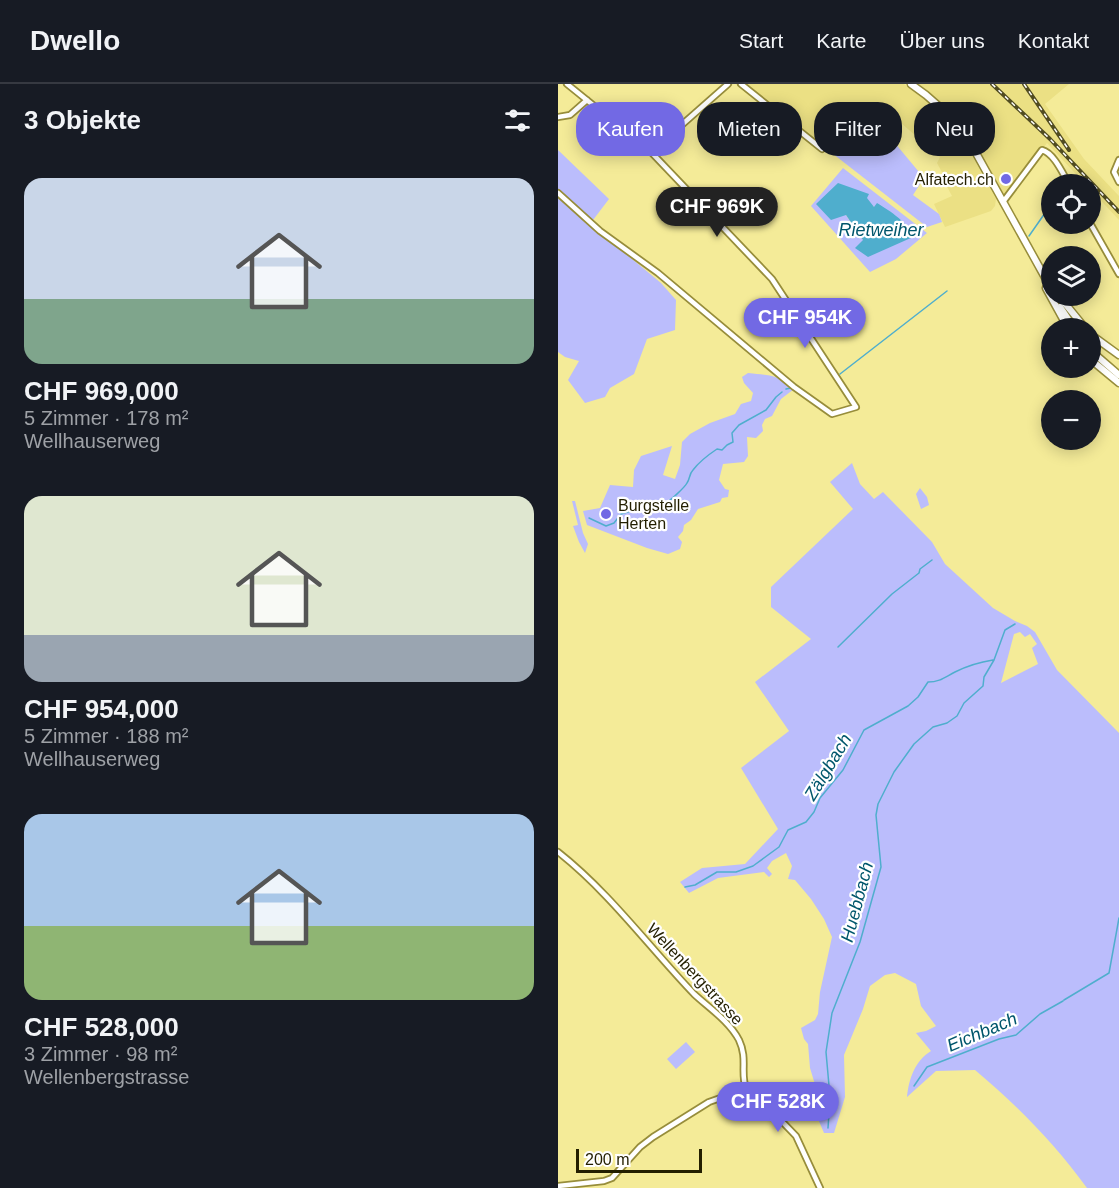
<!DOCTYPE html>
<html lang="de">
<meta charset="utf-8">
<style>
:root{--surface:#171b24;--page:#20242c;--text:#f1f3f6;--muted:#9ea1a6;--line:#363941;--accent:#7269e4}
body{margin:0;font-family:Helvetica,sans-serif;background:var(--page);color:var(--text);height:100vh;display:flex;flex-direction:column;font-size:22px;white-space:nowrap}
*{box-sizing:border-box;margin:0}
p{font-size:20px;color:var(--muted)}
.icon{flex:none;width:33px;height:33px;fill:none;stroke:currentColor;stroke-width:2;stroke-linecap:round;stroke-linejoin:round}
.map{position:relative;flex:1;overflow:hidden}
.sheet{display:flex;flex-direction:column;background:var(--surface);width:558px}
.sheet>*{flex:none}
.top-card{position:absolute;left:18px;top:18px;width:453px;height:54px;display:flex;gap:12px}
.tools{position:absolute;left:483px;top:90px;display:grid;gap:12px}
.tools a{display:grid;place-items:center;width:60px;height:60px;border-radius:50%;background:var(--surface);box-shadow:0 3px 15px #0003;font-size:30px}
.scale{position:absolute;left:18px;bottom:15px;width:126px;box-sizing:border-box;padding-left:6px;border:3px solid #231f00;border-top:0;font-size:16px;line-height:21px;white-space:nowrap;color:#231f00;-webkit-text-stroke:4px #fff;paint-order:stroke}
.price{position:absolute;translate:-50% -51px;padding:0 14px;border-radius:21px;background:var(--accent);color:#fff;font-size:20px;line-height:39px;filter:drop-shadow(0 2px 3px #0008)}
.price::after{content:'';position:absolute;left:50%;top:36px;width:18px;height:14px;margin-left:-9px;background:inherit;clip-path:polygon(0 0,100% 0,50% 100%)}
.price.on{background:#222;color:#fff}
ul{padding:0;list-style:none}
li{display:grid;align-content:center;gap:12px;height:318px;padding:0 24px}
li span{display:grid;place-items:center;height:186px;border-radius:18px;color:#555}
li>.icon{margin-inline-start:auto}
span .icon{width:108px;height:108px;fill:#fffc;stroke-width:1}
li b{font-size:26px}
h2{display:flex;justify-content:space-between;align-items:center;height:72px;padding:0 24px;font-size:26px}
.chip{padding:0 21px;border-radius:24px;background:var(--surface);box-shadow:0 3px 15px #0003;font-size:21px;line-height:54px}
.chip.on{background:var(--accent);color:#fff}
header{display:flex;align-items:center;gap:36px;box-sizing:border-box;height:84px;padding:0 30px;background:var(--surface);border-bottom:2px solid var(--line)}
header strong{font-size:28px}
nav{display:flex;gap:33px;margin-inline-start:auto;font-size:21px}
main{display:flex;flex:1;min-height:0}
.map>svg:first-child{display:block}
.built{fill:#ebe084}
.green{fill:#bbbdfc;fill-rule:evenodd}
.water{fill:#4faecd}
.lines{fill:none;stroke-linecap:round;stroke-linejoin:round}
.stream{stroke:#4faecd;stroke-width:1.5}
.minor-casing{stroke:#978d3b;stroke-width:8}
.major-casing{stroke:#978d3b;stroke-width:9}
.minor{stroke:#fff;stroke-width:4.5}
.major{stroke:#fff;stroke-width:6}
.rail-casing{stroke:#514c21;stroke-width:4}
.rail{stroke:#fff;stroke-width:1.5;stroke-dasharray:4.5;stroke-linecap:butt}
.poi-dot{fill:#7269e4;stroke:#fff;stroke-width:2}
.labels{text-anchor:middle;dominant-baseline:central;stroke-width:4.5;stroke-linejoin:round;paint-order:stroke}
.poi-label{font-size:16px;fill:#231f00;stroke:#fff;text-anchor:end}
.street-label{font-size:16px;fill:#231f00;stroke:#fff}
.water-label{font-size:18px;font-style:italic;fill:#00566c;stroke:#fff}
</style>
<header>
<strong>Dwello</strong>
<nav><a>Start</a><a>Karte</a><a>Über uns</a><a>Kontakt</a></nav>
</header>
<main>
<section class="sheet">
<h2>3 Objekte<svg class="icon" aria-label="filters" viewBox="0 0 24 24"><path d="M4 7h16M4 17h16"/><circle cx="9" cy="7" r="2"/><circle cx="15" cy="17" r="2"/></svg></h2>
<ul>
<li><span style="background:linear-gradient(#c9d6e8 65%,#7fa58c 0)"><svg class="icon" aria-label="home" viewBox="0 0 24 24"><path d="M3 11l9-7 9 7M6 9v11h12V9"/></svg></span><div><b>CHF 969,000</b><p>5 Zimmer · 178 m²</p><p>Wellhauserweg</p></div></li>
<li><span style="background:linear-gradient(#dfe7d0 75%,#9aa5b1 0)"><svg class="icon" aria-label="home" viewBox="0 0 24 24"><path d="M3 11l9-7 9 7M6 9v11h12V9"/></svg></span><div><b>CHF 954,000</b><p>5 Zimmer · 188 m²</p><p>Wellhauserweg</p></div></li>
<li><span style="background:linear-gradient(#a9c7e8 60%,#8fb573 0)"><svg class="icon" aria-label="home" viewBox="0 0 24 24"><path d="M3 11l9-7 9 7M6 9v11h12V9"/></svg></span><div><b>CHF 528,000</b><p>3 Zimmer · 98 m²</p><p>Wellenbergstrasse</p></div></li>
</ul>
</section>
<div class="map">
<svg width="561" height="1104" viewBox="0 0 561 1104">
<rect width="100%" height="100%" fill="#f4eb98"/>
<path class="built" d="M186,0H346L368,16L395,44L416,75L438,115L437,122L433,127L387,143L376,120L394,112L385,95L387,94L379,79L382,73L319,18H310L268,65Z
M353,0H511L487,20L526,75L561,112V136L533,106L532,100H527L489,59L445,118L402,45Z"/>
<path class="green" d="M321,22L331,32L326,46L366,94L355,111L381,130L384,138L369,143L270,66Z
M0,66L51,115L32,140L103,199L118,216L117,246L89,255L76,290L52,304L47,313L27,319L10,296L21,277L7,273L0,268V112L31,139L0,108Z
M285,84L369,149L338,175L312,188L253,122ZM312,120L316,123L310,173L305,156L288,131Z
M190,289C214,292 216,289 236,305L223,315L214,332L207,335L204,341L205,347L198,354L189,353L190,372L186,378L165,380L161,396L167,405L171,406L170,413L164,414L162,418L140,425L133,436L126,441L125,447L120,453L124,458L122,465L110,470L89,464L29,441L25,427L42,424L52,401L75,403L76,386L83,372L114,362L105,391L117,395L122,381L124,358L132,350L152,339L177,330L183,320L193,317L195,309L186,299L184,293Z
M294,379L302,400L316,415L325,408L374,458L387,480L435,524L457,537L469,542L477,548L499,586L561,649V1104H529C497,1060 459,1021 417,986L378,987L349,1013C351,994 357,977 373,967L358,949L368,947L378,942L363,922L358,900L337,889L327,891L312,902L305,925L286,971L287,1013L276,1049H266L258,1030L262,1017L252,984L250,960L246,955L243,944L257,936L260,930L262,908L274,853L266,835L253,815L237,796L230,795L234,782L228,769L214,777L209,784L214,790L211,793L206,788L160,794L131,809L122,798L144,784L187,780L220,745L183,684L231,647L197,598L253,555L213,523V503L295,425L272,398ZM462,548L467,553L472,550L479,560L474,564L480,580L443,599L456,550Z
M362,404L369,413L371,421L363,425L358,410Z
M14,417H17L25,449L30,460L27,469L21,458L15,442L20,441Z
M128,958L137,968L118,985L109,975Z"/>
<path class="water" d="M280,99L311,110L309,114L316,123L319,119C332,127 351,139 355,153L310,173L297,164L305,156L288,131L273,136L258,120Z"/>
<g class="lines">
<path class="stream" d="M471,152L494,119
M282,290L389,207
M228,305L233,304
M31,434L48,442L56,439L63,430C78,425 94,424 109,418C112,417 127,403 129,399C132,395 131,390 135,386C141,378 150,371 159,365L164,366L169,361L175,358L174,349L181,341L208,326L218,313L224,308
M280,563L334,510L361,489L362,485L374,476
M127,803L137,801L159,788H178L195,782L221,763L230,746L248,738L256,728L262,714L285,686L306,646L350,622L360,613L370,598C382,598 387,593 397,588C409,582 422,578 435,576
M506,916L551,889L561,834
M356,1002L369,983L441,955L458,951L482,930L505,917
M270,1044L272,1013L268,968L274,929L302,858L323,783L318,731L320,720L336,688L356,660L375,643L389,639L399,632L406,619L425,602L426,593L436,576L447,546L457,540"/>
<g class="minor-casing">
<path id="minor" d="M183,0L264,65
M0,33L12,31L29,16
M93,68L170,0
M561,76L556,88L561,98
M0,109L42,147L100,189L236,303L274,330L298,323L214,195L93,68L9,0
M445,118L484,66C496,69 505,90 511,100
M532,139L561,190
M0,768C52,809 91,863 136,910C151,924 171,937 181,956C190,975 182,988 188,1005L211,1024L238,1052L262,1104
M0,1102L46,1097L54,1094L82,1063L95,1053L151,1018L188,1005"/>
</g>
<g class="major-casing">
<path id="major" d="M353,0L368,11L393,33L413,60L494,206
M488,204L510,244
M501,212L527,244
M502,223L516,244
M532,250L561,271
M532,266L561,291
M532,275L561,299"/>
</g>
<use href="#minor" class="minor"/>
<use href="#major" class="major"/>
<g class="rail-casing">
<path id="rail" d="M434,0L492,55L561,128
M466,0L511,66"/>
</g>
<use href="#rail" class="rail"/>
</g>
<g class="poi-dot">
<circle cx="448" cy="95" r="6"/>
<circle cx="48" cy="430" r="6"/>
</g>
<g class="labels">
<g class="poi-label">
<text x="436" y="95">Alfatech.ch</text>
<text x="60" y="421" text-anchor="start">Burgstelle<tspan x="60" dy="18">Herten</tspan></text>
</g>
<g class="street-label">
<text transform="translate(137 890) rotate(47)">Wellenbergstrasse</text>
</g>
<g class="water-label">
<text x="323" y="146">Rietweiher</text>
<text transform="translate(270 683) rotate(-59)">Zälgbach</text>
<text transform="translate(299 818) rotate(-75)">Huebbach</text>
<text transform="translate(424 948) rotate(-23)">Eichbach</text>
</g>
</g>
</svg>
<div class="tools">
<a><svg class="icon" aria-label="locate" viewBox="0 0 24 24"><circle cx="12" cy="12" r="6"/><path d="M12 2v4M12 18v4M2 12h4M18 12h4"/></svg></a>
<a><svg class="icon" aria-label="layers" viewBox="0 0 24 24"><path d="M12 4l9 5-9 5-9-5zM3 14l9 5 9-5"/></svg></a>
<a>+</a>
<a>−</a>
</div>
<div class="scale">200 m</div>
<b class="price on" style="left:159px;top:154px">CHF 969K</b>
<b class="price" style="left:247px;top:265px">CHF 954K</b>
<b class="price" style="left:220px;top:1049px">CHF 528K</b>
<div class="top-card">
<a class="chip on">Kaufen</a>
<a class="chip">Mieten</a>
<a class="chip">Filter</a>
<a class="chip">Neu</a>
</div>
</div>
</main>
